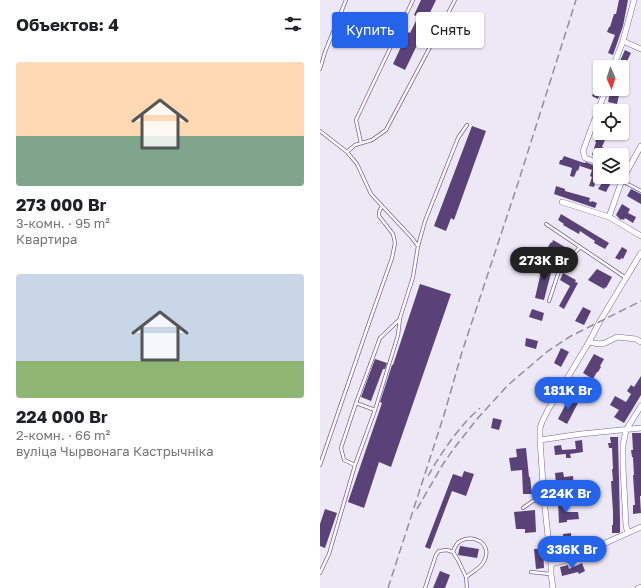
<!DOCTYPE html>
<html lang="ru">
<meta charset="utf-8">
<style>
:root{--surface:#fff;--page:#f2f2f2;--text:#202124;--muted:#757577;--accent:#2563eb}
body{margin:0;font-family:"Golos Text",sans-serif;background:var(--page);color:var(--text);height:100vh;display:flex;flex-direction:column;font-size:15px;white-space:nowrap}
*{box-sizing:border-box;margin:0}
p{font-size:13px;color:var(--muted)}
.icon{flex:none;width:22px;height:22px;fill:none;stroke:currentColor;stroke-width:2;stroke-linecap:round;stroke-linejoin:round}
.map{position:relative;flex:1;overflow:hidden}
.panel{display:flex;flex-direction:column;background:var(--surface);width:320px}
.panel>*{flex:none}
.top-card{position:absolute;left:12px;top:12px;width:249px;height:36px;display:flex;gap:8px}
.needle{width:26px;rotate:177deg}
.tools{position:absolute;left:273px;top:60px;display:grid;gap:8px}
.tools a{display:grid;place-items:center;width:36px;height:36px;border-radius:4px;background:var(--surface);box-shadow:0 1px 3px #0004;font-size:20px}
.price{position:absolute;translate:-50% -34px;padding:0 9px;border-radius:14px;background:var(--accent);color:#fff;font-size:13px;line-height:26px;filter:drop-shadow(0 1px 2px #0008)}
.price::after{content:'';position:absolute;left:50%;top:24px;width:12px;height:9px;margin-left:-6px;background:inherit;clip-path:polygon(0 0,100% 0,50% 100%)}
.price.current{background:#222;color:#fff}
ul{padding:0;list-style:none}
li{display:grid;align-content:center;gap:8px;height:212px;padding:0 16px}
li span{display:grid;place-items:center;height:124px;border-radius:4px;color:#555}
li>.icon{margin-inline-start:auto}
span .icon{width:72px;height:72px;fill:#fffc;stroke-width:1}
li b{font-size:17px}
h2{display:flex;justify-content:space-between;align-items:center;height:48px;padding:0 16px;font-size:17px}
.pill{padding:0 14px;border-radius:4px;background:var(--surface);box-shadow:0 1px 3px #0004;font-size:14px;line-height:36px}
.pill.current{background:var(--accent);color:#fff}
main{display:flex;flex:1;min-height:0}
.map>svg:first-child{display:block}
.building{fill:#5a4278}
.lines{fill:none;stroke-linecap:round;stroke-linejoin:round}
.lane-casing{stroke:#7c649d;stroke-width:4}
.street-casing{stroke:#7c649d;stroke-width:6}
.lane{stroke:#fff;stroke-width:2.5}
.street{stroke:#fff;stroke-width:5}
.rail{stroke:#938c9e;stroke-width:1.5;stroke-dasharray:8 4;stroke-linecap:butt}
</style>
<main>
<section class="panel">
<h2>Объектов: 4<svg class="icon" aria-label="filters" viewBox="0 0 24 24"><path d="M4 7h16M4 17h16"/><circle cx="9" cy="7" r="2"/><circle cx="15" cy="17" r="2"/></svg></h2>
<ul>
<li><span style="background:linear-gradient(#ffd9b3 60%,#7fa58c 0)"><svg class="icon" aria-label="home" viewBox="0 0 24 24"><path d="M3 11l9-7 9 7M6 9v11h12V9"/></svg></span><div><b>273 000 Br</b><p>3-комн. · 95 m²</p><p>Квартира</p></div></li>
<li><span style="background:linear-gradient(#c9d6e8 70%,#8fb573 0)"><svg class="icon" aria-label="home" viewBox="0 0 24 24"><path d="M3 11l9-7 9 7M6 9v11h12V9"/></svg></span><div><b>224 000 Br</b><p>2-комн. · 66 m²</p><p>вуліца Чырвонага Кастрычніка</p></div></li>
</ul>
</section>
<div class="map">
<svg width="321" height="588" viewBox="0 0 321 588">
<rect width="100%" height="100%" fill="#ede8f5"/>
<path class="building" d="M101,0H116L106,21L110,23L102,40L100,39L85,70L73,64L88,32L90,33L98,17L94,15Z
M299,0H308L303,26L293,55L288,53L295,35L287,32L289,27H290L294,14H296Z
M305,50L311,53L305,65L299,63Z
M276,81L280,83L279,92H280L278,99L272,96L275,89H273Z
M290,92L299,95L297,104L288,102Z
M152,126L166,131L134,220L131,218L126,231L114,226Z
M279,133H288L282,147L290,151L288,155H280V157L272,155L276,142H275Z
M244,156L261,162L258,171L257,170L254,177L250,176L252,168L239,164L240,160H242Z
M261,162L265,163L266,162L280,168L274,187L269,186L272,177L270,176L272,170L260,166Z
M286,177H294L286,192L278,189Z
M236,186L245,189V191L270,198L269,201L271,202L272,201L277,203L275,208L234,194Z
M311,189L321,194V204L307,196Z
M302,204L310,209L308,213L316,217L313,223L305,218L304,220L302,219L301,220L296,215Z
M241,214L289,243L285,249L274,243L275,241L260,231L259,234L243,225L244,224L238,220Z
M233,240L245,247L242,255L228,247L231,242L232,243Z
M302,247L307,250V251L303,259L301,258L300,260L295,258Z
M223,263L233,265L224,300L215,298Z
M277,269L292,277L286,288L285,287L284,289L268,280Z
M243,273L256,280L255,282L258,283L244,309L239,306L250,286L240,280Z
M100,284L131,294L71,467L59,462L44,508L28,502L62,403L60,402L72,365H73Z
M263,307L271,311L264,325L255,321Z
M212,309L224,313L222,321L209,317Z
M206,338L218,341L216,349L205,346Z
M241,348L249,352L241,367L234,363Z
M274,354L284,359L280,366L281,367L278,372H277L273,379L263,373Z
M55,359L67,363L65,369H63L51,401L41,397Z
M321,376V395L304,423L294,417L299,410L290,405L295,396L306,402L311,394L307,391L311,385L314,387Z
M249,398L258,403L247,424L238,419Z
M173,418L182,420L179,430L171,428Z
M312,433H321V496H320L321,513L313,514V505H315L313,475H314L313,457H312L311,450H313Z
M290,437H298L300,521V532L299,533H292V525H293V512L291,481H293L292,469H293L292,448H289L288,443H291Z
M262,440L263,452L250,454L251,458H246V454L235,455L234,446L241,445L242,450L256,449L255,441Z
M206,448L209,477H210L212,494H203L202,470L191,471L189,458L197,457L196,449Z
M144,471L154,474L146,496L132,491L110,549L105,547L133,474L142,477Z
M243,472L244,477L253,476L254,488L245,489V492H237L235,473Z
M246,502L247,512H258L259,519L247,520V522L239,523L238,503Z
M5,509L17,513L5,548L0,546V524Z
M215,510L216,532L205,533V529H196L194,512Z
M251,533V538H261V546H252V553H244L243,534Z
M140,546L159,549L157,558L138,555Z
M214,549H223L224,568L216,569Z
M262,563L265,571L259,574L258,572L242,576L240,567L248,565L249,569Z
M120,571L130,575L125,588H113Z"/>
<g class="lines">
<g class="lane-casing">
<path id="lane" d="M0,69L5,52L26,0
M0,131L27,152L37,164L51,194L92,238L98,246L93,277L80,318L78,335L55,410L35,465L9,554L0,573
M41,143L36,120L93,0
M27,152L35,145L52,140L66,130L135,0
M302,181L321,191
M226,224L306,278
M98,246L105,221L138,138L147,125
M229,301L239,271L260,247
M36,403L55,410
M0,465L49,323L72,258L75,243L73,234L59,216V212L62,206
M35,465L24,460L21,448L36,403L60,338L80,319
M203,508L213,501L223,499
M133,552C134,549 136,544 139,542C152,532 175,544 163,563C159,569 151,573 146,577
M211,572L230,574
M105,588L116,555L119,551L127,550L133,552L138,560L146,577L147,588"/>
</g>
<g class="street-casing">
<path id="street" d="M303,41L321,49
M293,67L303,41L314,0
M280,163L265,158L263,151L286,89
M242,202L289,217L321,236
M289,217L302,180L321,146
M269,342L279,344L285,343L297,337L316,339L321,342
M220,440L261,434L321,428
M308,533L306,526L303,468V445L306,430L321,406
M231,564L250,559L321,527
M233,588L231,574V564L224,499L220,440V428L222,422L228,410L269,342L280,321L321,253
M318,588L321,587"/>
</g>
<use href="#lane" class="lane"/>
<use href="#street" class="street"/>
<path class="rail" d="M108,476C121,453 140,425 160,408
M97,509L123,464L135,447L157,419L188,385L228,351L251,336L321,301
M68,588L124,415L142,352L198,183L256,0"/>
</g>
</svg>
<div class="tools">
<a><svg class="needle" viewBox="-14 -14 28 28"><path d="M0-13l5 13h-10z" fill="#e53935"/><path d="M0 13l5-13h-10z" fill="#757577"/></svg></a>
<a><svg class="icon" aria-label="locate" viewBox="0 0 24 24"><circle cx="12" cy="12" r="6"/><path d="M12 2v4M12 18v4M2 12h4M18 12h4"/></svg></a>
<a><svg class="icon" aria-label="layers" viewBox="0 0 24 24"><path d="M12 4l9 5-9 5-9-5zM3 14l9 5 9-5"/></svg></a>
</div>
<b class="price current" style="left:224px;top:281px">273K Br</b>
<b class="price" style="left:248px;top:411px">181K Br</b>
<b class="price" style="left:246px;top:514px">224K Br</b>
<b class="price" style="left:252px;top:570px">336K Br</b>
<div class="top-card">
<a class="pill current">Купить</a>
<a class="pill">Снять</a>
</div>
</div>
</main>
